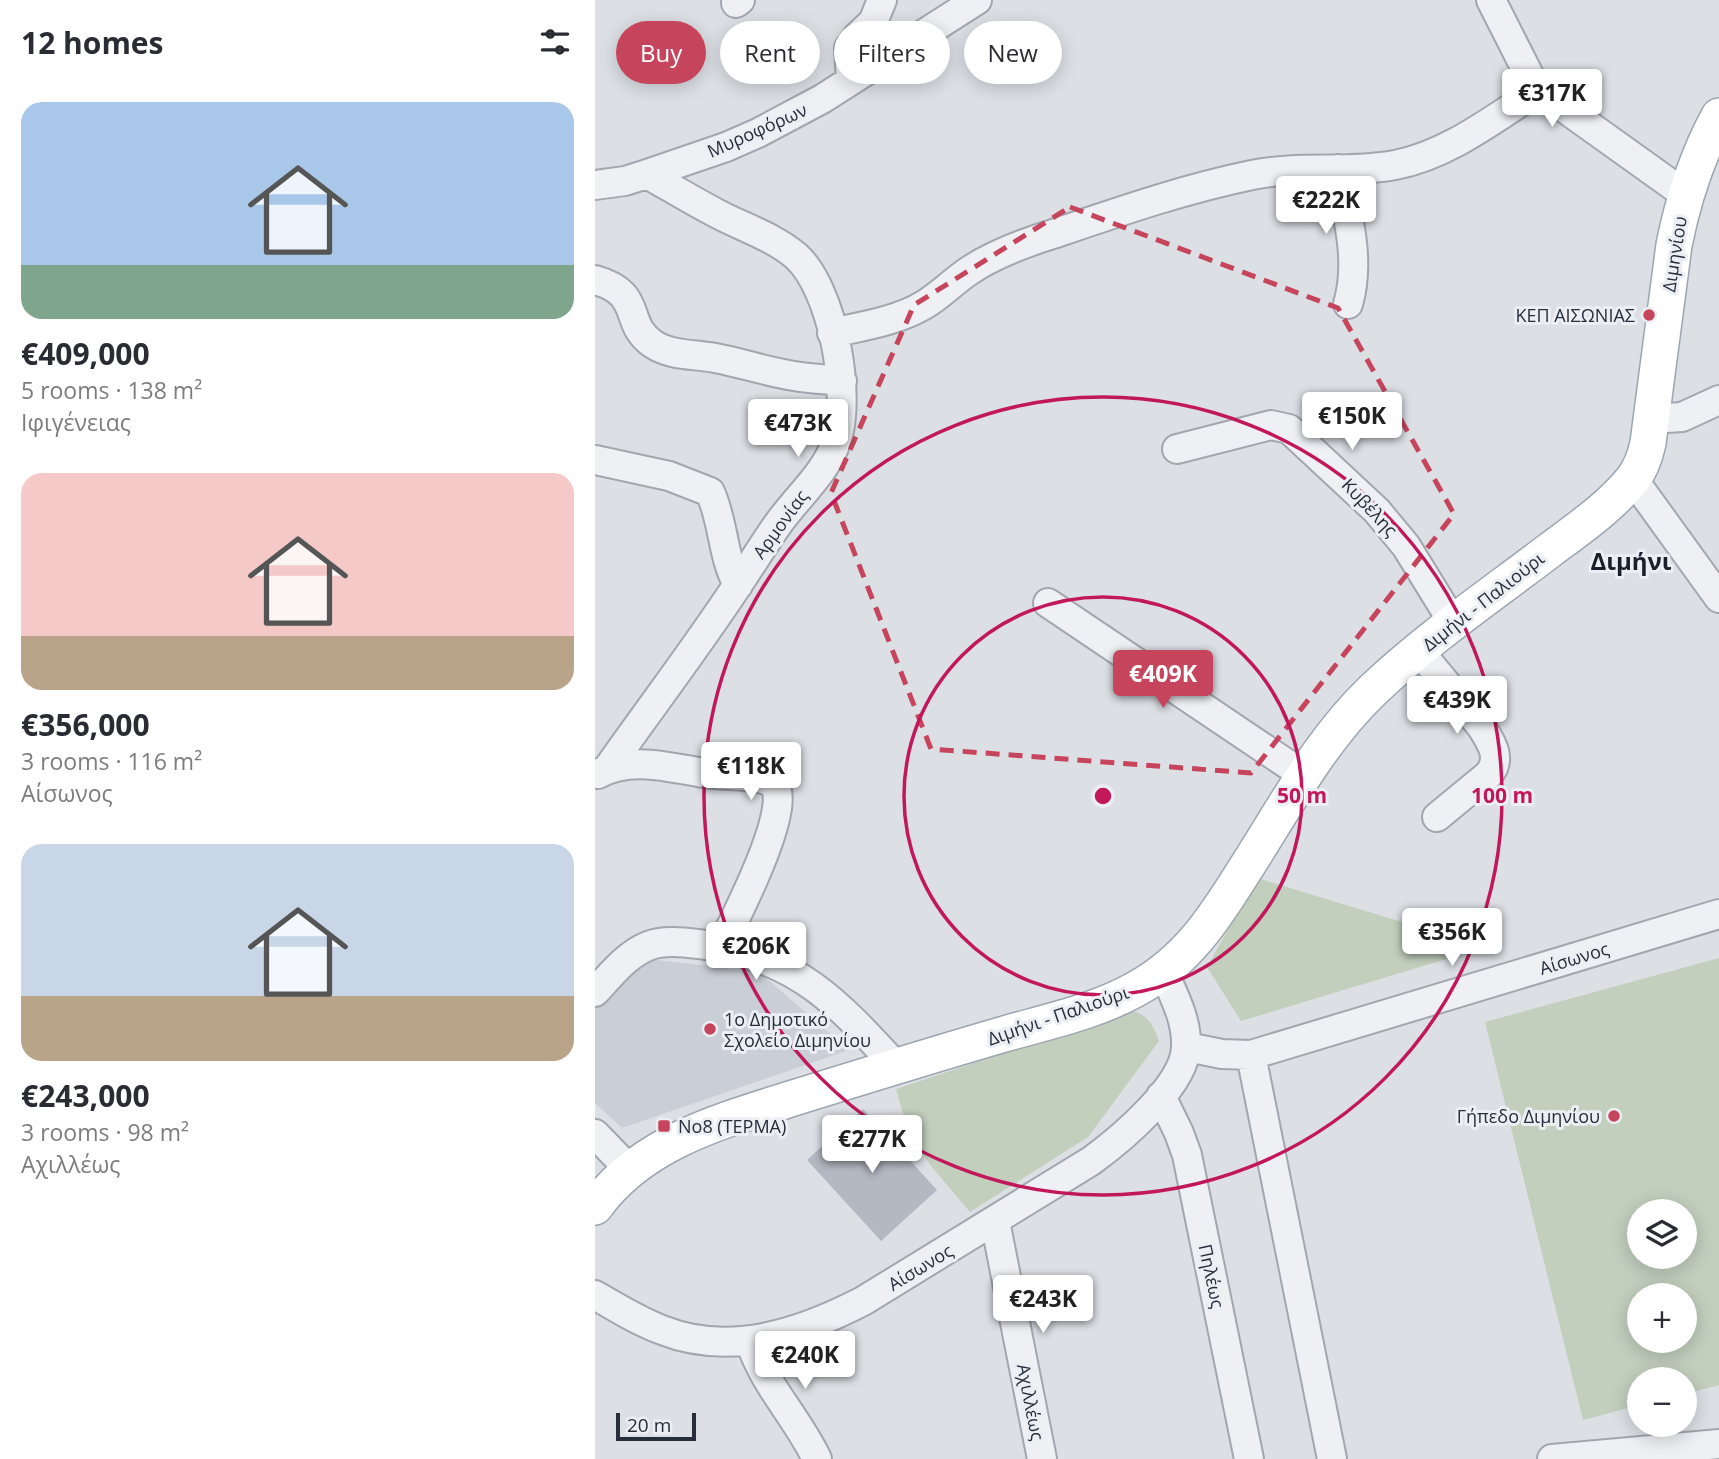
<!DOCTYPE html>
<meta charset="utf-8">
<style>
:root{--surface:#fff;--page:#f7f7f7;--text:#2b2b33;--muted:#7c7c81;--accent:#c6455c}
body{margin:0;font-family:"Open Sans",sans-serif;background:var(--page);color:var(--text);height:100vh;display:flex;flex-direction:column;font-size:26px;white-space:nowrap}
*{box-sizing:border-box;margin:0}
p{font-size:23px;color:var(--muted)}
.icon{flex:none;width:38px;height:38px;fill:none;stroke:currentColor;stroke-width:2;stroke-linecap:round;stroke-linejoin:round}
.map{position:relative;flex:1;overflow:hidden}
.sheet{display:flex;flex-direction:column;background:var(--surface);width:595px}
.sheet>*{flex:none}
.hud{position:absolute;left:21px;top:21px;width:665px;height:63px;display:flex;gap:14px}
.tools{position:absolute;left:1032px;top:1199px;display:grid;gap:14px}
.tools a{display:grid;place-items:center;width:70px;height:70px;border-radius:50%;background:var(--surface);box-shadow:0 4px 18px #0003;font-size:35px}
.scale{position:absolute;left:21px;bottom:18px;width:80px;box-sizing:border-box;padding-left:7px;border:4px solid #272e3b;border-top:0;font-size:19px;line-height:24px;white-space:nowrap;color:#272e3b;-webkit-text-stroke:5px #ebeff3;paint-order:stroke}
.price{position:absolute;translate:-50% -60px;padding:0 16px;border-radius:7px;background:#fff;color:#222;font-size:23px;line-height:46px;filter:drop-shadow(0 2px 4px #0008)}
.price::after{content:'';position:absolute;left:50%;top:42px;width:21px;height:16px;margin-left:-10px;background:inherit;clip-path:polygon(0 0,100% 0,50% 100%)}
.price.current{background:var(--accent);color:#fff}
ul{padding:0;list-style:none}
li{display:grid;align-content:center;gap:14px;height:371px;padding:0 21px}
li span{display:grid;place-items:center;height:217px;border-radius:21px;color:#555}
li>.icon{margin-inline-start:auto}
span .icon{width:126px;height:126px;fill:#fffc;stroke-width:1}
li b{font-size:30px}
h2{display:flex;justify-content:space-between;align-items:center;height:84px;padding:0 21px;font-size:30px}
.tag{padding:0 24px;border-radius:32px;background:var(--surface);box-shadow:0 4px 18px #0003;font-size:24px;line-height:63px}
.tag.current{background:var(--accent);color:#fff}
main{display:flex;flex:1;min-height:0}
.map>svg:first-child{display:block}
.built{fill:#cacfd7}
.green{fill:#c2cfbd;fill-rule:evenodd}
.building{fill:#b3b9c2}
.lines{fill:none;stroke-linecap:round;stroke-linejoin:round}
.minor-casing{stroke:#a2a7af;stroke-width:32}
.major-casing{stroke:#9ca5b0;stroke-width:38}
.minor{stroke:#eef0f4;stroke-width:28}
.major{stroke:#fff;stroke-width:35}
.marked{fill:none;stroke:#c6455c;stroke-width:5;stroke-dasharray:14 9;stroke-linejoin:round}
.ring{fill:none;stroke:#c2185b;stroke-width:3.5}
.poi-dot{fill:#c6455c;stroke:#ebeff3;stroke-width:2.5}
.labels{text-anchor:middle;dominant-baseline:central;stroke-width:6;stroke-linejoin:round;paint-order:stroke}
.street-label{font-size:18px;fill:#272e3b;stroke:#ebeff3}
.poi-label{font-size:18px;fill:#272e3b;stroke:#ebeff3;text-anchor:end}
.district-label{font-size:24px;font-weight:bold;fill:#19202b;stroke:#ebeff3}
.centre{fill:#c2185b;stroke:#ebeff3;stroke-width:3.5}
.ring-label{font-size:21px;text-anchor:middle;font-weight:bold;fill:#c2185b;stroke:#ebeff3;stroke-width:6;stroke-linejoin:round;paint-order:stroke}
</style>
<main>
<section class="sheet">
<h2>12 homes<svg class="icon" aria-label="filters" viewBox="0 0 24 24"><path d="M4 7h16M4 17h16"/><circle cx="9" cy="7" r="2"/><circle cx="15" cy="17" r="2"/></svg></h2>
<ul>
<li><span style="background:linear-gradient(#a9c7e8 75%,#7fa58c 0)"><svg class="icon" aria-label="home" viewBox="0 0 24 24"><path d="M3 11l9-7 9 7M6 9v11h12V9"/></svg></span><div><b>€409,000</b><p>5 rooms · 138 m²</p><p>Ιφιγένειας</p></div></li>
<li><span style="background:linear-gradient(#f6c9c9 75%,#b9a48a 0)"><svg class="icon" aria-label="home" viewBox="0 0 24 24"><path d="M3 11l9-7 9 7M6 9v11h12V9"/></svg></span><div><b>€356,000</b><p>3 rooms · 116 m²</p><p>Αίσωνος</p></div></li>
<li><span style="background:linear-gradient(#c9d6e8 70%,#b9a48a 0)"><svg class="icon" aria-label="home" viewBox="0 0 24 24"><path d="M3 11l9-7 9 7M6 9v11h12V9"/></svg></span><div><b>€243,000</b><p>3 rooms · 98 m²</p><p>Αχιλλέως</p></div></li>
</ul>
</section>
<div class="map">
<svg width="1124" height="1459" viewBox="0 0 1124 1459">
<rect width="100%" height="100%" fill="#dce0e5"/>
<path class="built" d="M53,959L164,972L254,1050L27,1128L0,1103V1009Z"/>
<path class="green" d="M662,878L837,931L860,942L868,954L646,1021L612,967Z
M1124,958V1385L1090,1394V1379H1045V1405L988,1420L890,1022ZM1090,1211V1256H1045V1211ZM1090,1295V1340H1045V1295Z
M534,1011C552,1012 559,1026 564,1041L493,1137L375,1212L336,1166L314,1134L301,1089Z"/>
<path class="building" d="M268,1109L342,1190L286,1241L212,1160Z"/>
<g class="lines">
<g class="minor-casing">
<path id="minor" d="M896,0L937,81L968,107L1091,195
M141,3L145,0
M256,80L254,48L262,37L278,22L287,0
M743,169C752,213 766,260 753,304
M0,185L30,181L52,174L131,147L163,133L227,99L382,0
M0,280C50,294 27,323 58,344C76,356 100,354 120,358C147,363 173,372 199,376C215,379 231,379 247,381
M237,333C268,326 302,321 329,305C344,296 357,283 371,273C396,255 429,243 458,234C523,212 589,189 657,175C704,165 752,174 800,165C853,155 900,118 945,89
M1056,419L1087,417L1124,400
M582,449L676,425L694,429L782,511L811,546L859,624
M0,460L74,476L115,492C129,522 127,556 143,585
M1038,479L1124,598
M453,603L710,776
M824,651L886,726C896,742 908,759 893,775L842,817
M13,768C56,707 101,648 142,586C156,565 169,544 183,524C202,497 231,473 241,442C257,396 238,289 201,256C179,237 147,227 121,213C98,201 75,187 52,174
M3,774C35,756 73,767 108,773C125,776 163,773 177,783C202,801 138,922 126,947
M0,992C16,975 31,955 53,946C70,939 93,943 111,945C202,958 242,1002 301,1066
M592,1047L627,1054L656,1055L1124,914
M656,1055L737,1459
M566,1096L584,1133L592,1155L654,1459
M0,1134L35,1170
M400,1221L447,1459
M0,1295C22,1308 43,1321 67,1330C135,1357 206,1333 268,1301L496,1161C525,1140 591,1085 591,1046C592,1020 579,996 569,973
M155,1341C169,1385 202,1417 222,1459
M957,1459L1124,1444"/>
</g>
<g class="major-casing">
<path id="major" d="M0,1207C45,1144 122,1122 192,1100C263,1078 334,1056 406,1035C451,1022 500,1012 541,989C592,961 619,919 649,871C689,809 725,740 779,689C833,638 896,595 955,550C983,529 1014,508 1037,480C1046,469 1050,457 1053,443L1079,245C1088,200 1102,156 1124,116"/>
</g>
<use href="#minor" class="minor"/>
<use href="#major" class="major"/>
</g>
<path class="marked" d="M475,207L743,308L859,514L656,773L336,749L236,493L319,305Z"/>
<g class="ring">
<circle cx="508" cy="796" r="199"/>
<circle cx="508" cy="796" r="399"/>
</g>
<g class="poi-dot">
<circle cx="1054" cy="315" r="7"/>
<circle cx="115" cy="1029" r="7"/>
<circle cx="1019" cy="1116" r="7"/>
<rect x="62" y="1119" width="14" height="14" rx="3.5"/>
</g>
<g class="labels">
<g class="street-label">
<text transform="translate(162 130) rotate(-24)">Μυροφόρων</text>
<text transform="translate(1079 254) rotate(-81)">Διμηνίου</text>
<text transform="translate(775 507) rotate(47)">Κυβέλης</text>
<text transform="translate(185 524) rotate(-54)">Αρμονίας</text>
<text transform="translate(888 601) rotate(-38)">Διμήνι - Παλιούρι</text>
<text transform="translate(979 958) rotate(-17)">Αίσωνος</text>
<text transform="translate(463 1015) rotate(-19)">Διμήνι - Παλιούρι</text>
<text transform="translate(325 1267) rotate(-31)">Αίσωνος</text>
<text transform="translate(617 1276) rotate(78)">Πηλέως</text>
<text transform="translate(436 1402) rotate(79)">Αχιλλέως</text>
</g>
<g class="poi-label">
<text x="1040" y="315">ΚΕΠ ΑΙΣΩΝΙΑΣ</text>
<text x="129" y="1019" text-anchor="start">1ο Δημοτικό<tspan x="129" dy="21">Σχολείο Διμηνίου</tspan></text>
<text x="1005" y="1116">Γήπεδο Διμηνίου</text>
<text x="83" y="1126" text-anchor="start">Νο8 (ΤΕΡΜΑ)</text>
</g>
<g class="district-label">
<text x="1036" y="560">Διμήνι</text>
</g>
</g>
<circle cx="508" cy="796" r="10" class="centre"/>
<g class="ring-label">
<text x="707" y="803">50 m</text>
<text x="907" y="803">100 m</text>
</g>
</svg>
<div class="tools">
<a><svg class="icon" aria-label="layers" viewBox="0 0 24 24"><path d="M12 4l9 5-9 5-9-5zM3 14l9 5 9-5"/></svg></a>
<a>+</a>
<a>−</a>
</div>
<div class="scale">20 m</div>
<b class="price" style="left:957px;top:129px">€317K</b>
<b class="price" style="left:731px;top:236px">€222K</b>
<b class="price" style="left:757px;top:452px">€150K</b>
<b class="price" style="left:203px;top:459px">€473K</b>
<b class="price current" style="left:568px;top:710px">€409K</b>
<b class="price" style="left:862px;top:736px">€439K</b>
<b class="price" style="left:156px;top:802px">€118K</b>
<b class="price" style="left:857px;top:968px">€356K</b>
<b class="price" style="left:161px;top:982px">€206K</b>
<b class="price" style="left:277px;top:1175px">€277K</b>
<b class="price" style="left:448px;top:1335px">€243K</b>
<b class="price" style="left:210px;top:1391px">€240K</b>
<div class="hud">
<a class="tag current">Buy</a>
<a class="tag">Rent</a>
<a class="tag">Filters</a>
<a class="tag">New</a>
</div>
</div>
</main>
